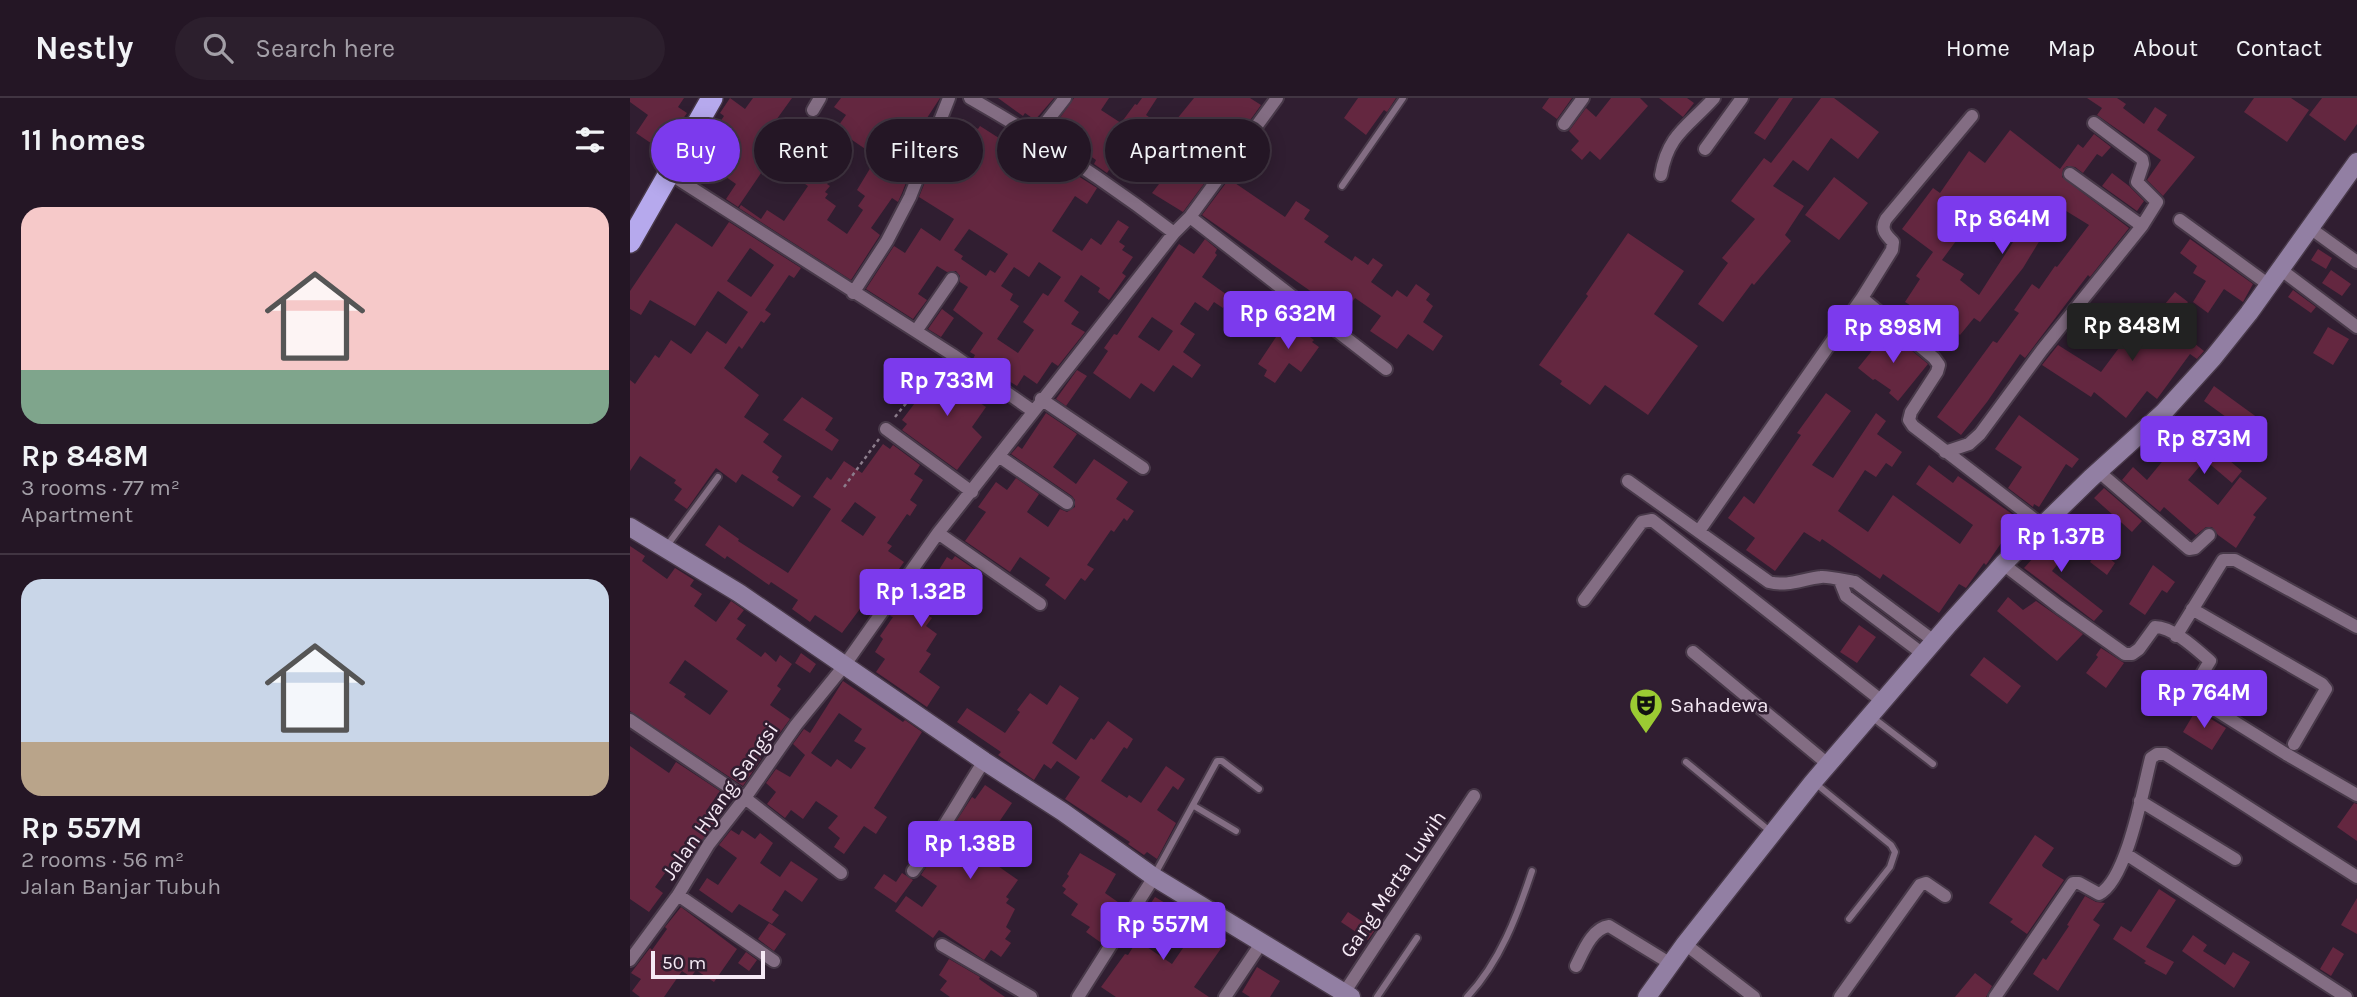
<!DOCTYPE html>
<meta charset="utf-8">
<style>
:root{--surface:#241625;--page:#2c1f2d;--text:#f1f3f6;--muted:#a39fa7;--line:#413542;--accent:#7c3aed}
body{margin:0;font-family:Karla,sans-serif;background:var(--page);color:var(--text);height:100vh;display:flex;flex-direction:column;font-size:26px;white-space:nowrap}
*{box-sizing:border-box;margin:0}
p{font-size:23px;color:var(--muted)}
.icon{flex:none;width:38px;height:38px;fill:none;stroke:currentColor;stroke-width:2;stroke-linecap:round;stroke-linejoin:round}
.map{position:relative;flex:1;overflow:hidden}
.sheet{display:flex;flex-direction:column;background:var(--surface);width:630px}
.sheet>*{flex:none}
.guide{position:absolute;left:21px;top:21px;width:665px;height:63px;display:flex;gap:14px}
.scale{position:absolute;left:21px;bottom:18px;width:114px;box-sizing:border-box;padding-left:7px;border:4px solid #f5e9f5;border-top:0;font-size:19px;line-height:24px;white-space:nowrap;color:#f5e9f5;-webkit-text-stroke:5px #301e31;paint-order:stroke}
.price{position:absolute;translate:-50% -60px;padding:0 16px;border-radius:7px;background:var(--accent);color:#fff;font-size:23px;line-height:46px;filter:drop-shadow(0 2px 4px #0008)}
.price::after{content:'';position:absolute;left:50%;top:42px;width:21px;height:16px;margin-left:-10px;background:inherit;clip-path:polygon(0 0,100% 0,50% 100%)}
.price.current{background:#222;color:#fff}
ul{padding:0;list-style:none}
li{display:grid;align-content:center;gap:14px;height:371px;padding:0 21px}
li+li{border-top:2px solid var(--line)}
li span{display:grid;place-items:center;height:217px;border-radius:21px;color:#555}
li>.icon{margin-inline-start:auto}
span .icon{width:126px;height:126px;fill:#fffc;stroke-width:1}
li b{font-size:30px}
h2{display:flex;justify-content:space-between;align-items:center;height:84px;padding:0 21px;font-size:30px}
.tag{padding:0 24px;border-radius:32px;background:var(--surface);box-shadow:0 4px 18px #0003,0 0 0 2px var(--line);font-size:24px;line-height:63px}
.tag.current{background:var(--accent);color:#fff}
header{display:flex;align-items:center;gap:42px;box-sizing:border-box;height:98px;padding:0 35px;background:var(--surface);border-bottom:2px solid var(--line)}
header strong{font-size:33px}
nav{display:flex;gap:38px;margin-inline-start:auto;font-size:24px}
.search{width:490px;height:63px;background:var(--page);display:flex;align-items:center;gap:18px;box-sizing:border-box;padding:0 24px;border-radius:38px;color:var(--muted);font-size:26px}
main{display:flex;flex:1;min-height:0}
.map>svg:first-child{display:block}
.building{fill:#642740;fill-rule:evenodd}
.lines{fill:none;stroke-linecap:round;stroke-linejoin:round}
.lane-casing{stroke:#483949;stroke-width:10}
.street-casing{stroke:#483949;stroke-width:16}
.secondary-casing{stroke:#483949;stroke-width:21}
.highway-casing{stroke:#483949;stroke-width:24}
.path{stroke:#8c7d8c;stroke-width:2.5;stroke-dasharray:3.5 3.5;stroke-linecap:butt}
.lane{stroke:#836d83;stroke-width:6}
.street{stroke:#836d83;stroke-width:12}
.secondary{stroke:#927fa3;stroke-width:18}
.highway{stroke:#b6a9ed;stroke-width:21}
.labels{text-anchor:middle;dominant-baseline:central;stroke-width:5;stroke-linejoin:round;paint-order:stroke}
.poi-label{font-size:21px;fill:#f5e9f5;stroke:#301e31;text-anchor:start}
.street-label{font-size:21px;fill:#f5e9f5;stroke:#301e31}
</style>
<header>
<strong>Nestly</strong>
<div class="search"><svg class="icon" aria-label="search" viewBox="0 0 24 24"><circle cx="10" cy="10" r="6"/><path d="M15 15l6 6"/></svg>Search here</div>
<nav><a>Home</a><a>Map</a><a>About</a><a>Contact</a></nav>
</header>
<main>
<section class="sheet">
<h2>11 homes<svg class="icon" aria-label="filters" viewBox="0 0 24 24"><path d="M4 7h16M4 17h16"/><circle cx="9" cy="7" r="2"/><circle cx="15" cy="17" r="2"/></svg></h2>
<ul>
<li><span style="background:linear-gradient(#f6c9c9 75%,#7fa58c 0)"><svg class="icon" aria-label="home" viewBox="0 0 24 24"><path d="M3 11l9-7 9 7M6 9v11h12V9"/></svg></span><div><b>Rp 848M</b><p>3 rooms · 77 m²</p><p>Apartment</p></div></li>
<li><span style="background:linear-gradient(#c9d6e8 75%,#b9a48a 0)"><svg class="icon" aria-label="home" viewBox="0 0 24 24"><path d="M3 11l9-7 9 7M6 9v11h12V9"/></svg></span><div><b>Rp 557M</b><p>2 rooms · 56 m²</p><p>Jalan Banjar Tubuh</p></div></li>
</ul>
</section>
<div class="map">
<svg width="1727" height="899" viewBox="0 0 1727 899">
<rect width="100%" height="100%" fill="#301e31"/>
<path class="building" d="M0,0H54L48,9L57,15L31,52L6,35L18,17L0,4Z
M100,0L115,11L123,0H162L144,25L173,45L180,35L192,42L184,54L207,71L197,86L200,88L195,94L198,96L195,100L206,108L197,122L217,136L233,112L228,108L235,98L227,92L247,59L206,31L216,17L204,9L211,0H310L286,37L292,43L272,95L268,104L262,100L241,130L250,137L221,182L109,110L111,107L131,121L137,112L154,123L178,88L140,62L108,109L96,101L106,86L69,60L88,32L86,30L94,18L90,15Z
M368,0H424L405,22L395,15L393,18Z
M444,0H479L471,12L491,25L505,6L507,7L512,0H527L516,17L538,32L564,0H620L631,7L611,35L592,22L562,67L579,79L553,114L522,95L529,86L502,68L495,78L481,69L477,75L464,66L466,62L422,31Z
M728,0H766L757,14L754,12L736,37L714,20Z
M919,0H942L927,21L912,10Z
M981,0H1010L1018,8L970,62L960,53L952,62L941,52L949,43L939,33L956,10L966,19Z
M1029,0H1057L1064,5L1053,19Z
M1149,0H1163L1135,42L1124,35Z
M1191,0H1204L1249,34L1228,61L1201,40L1178,73L1163,62L1143,88L1174,108L1155,137L1161,143L1124,187L1122,185L1093,224L1068,206L1098,165L1092,160L1125,121L1101,103L1134,60L1141,65Z
M1457,0H1487L1496,6L1493,10L1514,26L1525,9L1537,17L1527,32L1565,59L1533,98L1517,82L1531,62L1467,17L1472,10Z
M1624,0H1661L1679,12L1657,44L1614,14Z
M1692,0H1727V26L1715,43L1679,17Z
M333,21L348,31L350,28L372,42L378,34L417,61L418,59L467,90L457,106L445,98L422,133L452,153L461,140L471,147L488,122L499,129L489,144L495,148L492,152L503,159L492,175L496,178L479,202L468,194L470,190L451,177L434,203L449,214L441,226L455,234L428,268L422,264L407,286L394,277L387,288L343,261L345,257L340,254L353,235L323,212L338,189L330,184V178L326,173L317,174L307,168L288,196L297,202L283,221L236,191L264,148L275,155L291,130L310,143L324,121L289,99L307,54L319,60L333,39L325,34ZM339,131L378,156L365,175L360,172L356,178L331,161L333,158L324,152ZM409,164L431,179L418,198L413,195L393,224L404,232L388,255L367,241L389,208L380,202L383,196L371,188L384,169L399,179Z
M1380,32L1430,71L1448,46L1453,50L1464,36L1481,49L1472,59L1467,56L1453,75L1445,69L1437,68L1433,71L1432,79L1499,130L1460,179L1458,177L1395,260L1390,256L1357,304L1331,337L1307,319L1363,243L1367,245L1389,215L1384,212L1402,186L1409,191L1425,168L1427,169L1459,127L1428,108L1407,139L1410,142L1393,170L1350,224L1344,220L1330,237L1321,230L1306,250L1281,229L1291,214L1275,204L1290,181L1286,178L1303,154L1272,131L1303,90L1310,95L1339,53L1355,65ZM1354,105L1392,130L1349,197L1330,182L1334,176L1312,162Z
M1482,75L1499,88L1514,103L1507,113L1472,88Z
M1204,79L1238,105L1209,142L1175,117Z
M599,81L655,119L666,103L680,112L674,121L699,138L694,144L722,163L725,158L738,167L743,160L753,167L741,184L762,199L767,192L777,199L786,186L800,196L796,202L803,208L793,224L813,238L803,253L778,236L767,251L740,233L751,218L725,200L719,208L714,205L709,213L572,117Z
M99,124L171,170L164,180L159,177L135,212L141,216L134,225L131,223L112,251L109,248L94,270L129,297L114,319L139,336L133,344L152,358L142,374L149,379L147,382L171,398L163,409L112,376L106,385L86,370L57,411L44,402L52,391L44,385L46,382L10,358L0,373V282L5,286L25,257L29,260L41,242L61,256L77,233L96,246L118,214L88,193L65,228L20,202L11,217L0,211V193L46,125L82,149ZM120,150L144,167L121,199L97,183Z
M998,135L1054,173L1024,216L1068,248L1018,317L975,287L960,307L930,286L932,283L909,267L958,198L956,196Z
M575,141L587,151L585,155L587,157L572,179L600,199L593,210L584,204L578,213L565,204L550,226L565,236L553,254L571,267L562,280L543,267L524,294L511,285L500,301L463,275L478,253L474,250L484,236L487,237L549,146L564,156ZM522,219L543,233L529,253L508,239Z
M1560,141L1623,186L1613,204L1594,191L1578,215L1563,204L1576,183L1563,175L1567,168L1550,155Z
M1688,151L1702,160L1696,171L1681,162Z
M1701,172L1721,186L1712,198L1692,185Z
M1663,192L1686,209L1681,215L1658,199Z
M1545,194L1558,204L1540,226L1574,253L1567,261L1560,256L1527,301L1517,293L1496,320L1464,294L1461,299L1412,267L1428,247L1471,274L1506,227L1518,236L1533,215L1530,212Z
M312,211L324,220L311,239L298,231Z
M658,221L671,230L670,232L684,242L682,244L689,249L671,274L659,265L645,285L634,278L637,272L628,266Z
M1698,229L1719,241L1703,267L1683,255Z
M1258,233L1298,266L1268,303L1259,295L1261,292L1245,281L1243,282L1228,270Z
M310,272L327,284L333,275L352,288L344,301L356,309L342,329L352,339L327,372L272,332L277,326L272,322Z
M447,272L457,278L436,308L426,301Z
M1584,288L1628,320L1617,335L1613,332L1594,358L1612,373L1602,385L1575,362L1558,382L1588,407L1610,379L1637,400L1623,417L1626,419L1606,450L1588,437L1582,429H1576L1566,437L1534,409L1530,414L1492,382L1503,369L1517,382L1536,359L1527,352L1540,338L1543,341L1555,326L1578,344L1596,319L1574,303Z
M1196,295L1221,313L1182,367L1203,380L1246,315L1256,323L1247,336L1272,354L1262,369L1256,365L1246,379L1235,372L1208,413L1238,434L1263,397L1330,446L1343,427L1286,386L1299,367L1323,385L1328,378L1392,423L1377,443L1374,441L1356,467L1354,465L1336,490L1329,486L1309,515L1253,476L1250,481L1192,441L1190,444L1174,434L1145,473L1116,452L1125,440L1098,420L1114,398L1124,406L1171,337L1167,335Z
M172,299L203,320L195,332L209,342L202,353L153,322Z
M416,315L447,336L423,369L446,386L464,361L498,384L486,401L504,413L497,423L494,420L484,434L481,432L457,467L464,471L455,483L451,480L435,502L415,487L420,480L390,459L380,474L335,443L356,414L348,409L366,384L377,392L386,380L409,396L397,414L418,429L430,411L437,414L445,409V402L442,398L381,356L388,348L392,351Z
M1389,317L1449,361L1442,370L1436,366L1409,409L1404,406L1403,409L1378,390L1392,369L1365,351Z
M253,346L260,351L263,347L290,367L284,376L293,382L280,402L287,407L280,418L277,416L257,445L262,448L258,453L274,464L262,481L256,476L212,535L185,517L180,524L162,511L168,502L141,484L139,487L97,458L95,461L75,447L89,427L109,441L108,443L158,475L201,411L183,399L197,379L201,382L214,363L232,375ZM225,404L246,419L233,438L211,423Z
M1474,390L1512,423L1502,434L1464,400Z
M1438,429L1450,439L1422,473L1473,513L1464,523L1394,470L1412,450L1416,454Z
M0,448L15,458L12,463L37,481L45,470L64,482L60,488L72,496L64,508L86,524L101,503L114,512L107,521L116,527L106,541L131,559L135,554L146,564L150,557L162,566L147,588L151,591L140,607L160,621L149,636L145,634L128,659L131,661L113,688L0,613ZM55,562L98,593L80,617L54,599L56,596L39,585Z
M1469,452L1485,465L1477,477L1460,464Z
M325,458L353,477L333,505L316,493L299,518L302,520L296,528L307,536L296,553L301,556L289,574L310,589L297,609L246,574L255,561L245,554L253,541L250,538L263,519L260,518L283,486L295,494L317,459L322,462Z
M1523,467L1545,484L1537,495L1532,492L1515,517L1499,506Z
M1378,499L1393,512L1406,503L1453,536L1427,563L1367,513Z
M1229,527L1246,539L1227,565L1210,554Z
M1471,550L1494,565L1476,590L1456,575L1468,559L1466,557Z
M171,555L186,566L180,575L165,565Z
M1354,559L1391,588L1377,606L1340,577Z
M213,583L273,624L275,622L292,634L244,710L257,719L246,736L234,728L214,756L204,749L210,740L198,730L208,718L186,703L173,721L161,712L155,720L137,706L146,694L136,685L146,671L160,679L175,657L163,646L174,631L180,635ZM209,615L232,631L224,643L236,650L221,671L207,661L201,669L181,655Z
M430,587L449,600L422,645L446,662L461,640L464,642L478,623L503,641L497,651L494,649L471,683L497,700L499,697L511,705L536,668L555,681L548,692L543,688L527,712L546,725L527,761L517,754L514,757L498,746L500,744L435,701L450,679L427,663L421,671L414,666L404,682L368,657L371,654L327,624L337,610L375,635L390,614L387,612L400,595L417,607Z
M1566,612L1596,630L1582,652L1553,634Z
M0,648L39,675L46,664L90,693L76,713L87,721L58,762L53,759L43,774L38,771L25,789L33,795L19,814L0,801Z
M355,687L382,705L369,724L386,736L365,766L388,782L376,799L379,801L376,805L385,811L376,829L381,833L375,841L381,845L371,859L361,852L354,862L309,832L303,840L265,813L276,798L292,809L307,788L291,777L342,699L345,701Z
M1724,705L1727,706V743L1707,729Z
M101,732L109,737L112,732L125,741L130,735L143,745L130,765L150,779L161,763L188,781L172,804L155,792L142,812L149,817L142,826L109,806L102,815L69,792L77,780L88,787L107,760L89,747Z
M1405,737L1424,750L1412,767L1413,769L1434,782L1397,836L1380,824L1383,821L1359,805Z
M450,755L486,776L475,795L495,809L470,844L456,834L460,829L441,817L448,806L433,795L436,791L432,788L439,778L437,776Z
M272,775L283,782L266,805L244,790L254,776L266,784Z
M1529,791L1546,802L1516,849L1544,864L1536,877L1514,865L1516,863L1483,841L1491,828L1501,834Z
M1455,798L1466,804L1475,805L1463,822L1470,827L1428,893L1403,876L1413,860L1416,862L1439,828L1437,827Z
M525,799L542,809L517,849L542,866L571,824L597,842L564,889L579,899H486L471,889L495,856L498,857L512,835L503,829L509,819L511,820Z
M1727,800V836L1711,827Z
M51,809L107,851L84,884L66,872L61,879L52,873L34,899H10L2,893L11,881L1,875L20,850L22,852L37,831L35,829Z
M718,814L745,832L738,842L711,824Z
M139,825L156,836L144,853L128,841Z
M1563,837L1577,847L1573,853L1595,867L1603,854L1620,864L1604,890L1552,853Z
M1703,849L1714,856L1701,878L1690,871Z
M116,854L127,862L119,873L108,865Z
M319,861L350,879L349,881L375,899H320L310,892L317,883L309,877Z
M627,869L650,883L640,899H620L612,894Z
M1345,875L1362,888L1356,899H1325Z"/>
<g class="lines">
<g class="lane-casing">
<path id="lane" d="M712,88L773,0
M36,449L88,379
M1242,619L1303,666
M1056,664L1141,734
M1185,685L1261,747L1265,754L1260,769L1219,821
M564,708L606,733
M525,776L587,663H592L629,691
M747,899L787,840
M837,899C870,864 887,818 902,773"/>
</g>
<g class="street-casing">
<path id="street" d="M183,12L190,0
M1464,25L1512,61L1513,66L1507,84L1527,104L1512,128
M934,26L953,0
M406,37L435,0
M1075,51L1112,0
M40,76L323,257L403,313
M1031,77C1038,36 1058,29 1084,0
M560,119L756,271
M1550,122L1639,187
M1680,130L1727,164
M544,135L560,119L647,0
M1650,171L1727,229
M223,195L257,143L280,99L319,0
M1232,200L1304,260L1309,267L1307,274L1281,314L1279,322L1283,328L1413,428
M286,233L322,181
M411,301L513,370
M256,331L342,394
M1315,354L1339,346L1350,336L1412,252L1512,128L1440,76
M370,359L437,405
M1468,373L1559,451L1565,450L1579,437
M998,383L1139,484C1158,489 1172,481 1191,479C1197,478 1218,483 1225,484L1304,543
M1069,433L1232,200L1262,152L1263,144C1256,137 1250,131 1256,121L1342,18
M308,435L410,506
M1373,466L1429,509L1495,556H1502L1509,551L1525,529C1543,529 1566,551 1580,563L1560,596L1656,656L1727,697
M1210,483L1216,498L1293,556
M954,502L1012,424L1022,422L1252,603
M1562,511L1692,586L1696,591L1664,646
M1546,538L1593,462H1605L1727,529
M1063,554L1199,667
M0,622L115,700L211,775
M1510,703L1605,761
M1496,756L1716,899
M283,773C310,738 330,700 354,663
M48,797L144,863
M1055,846L1124,899
M312,847L401,899
M0,862L48,797L79,746L115,700L166,627L214,568L308,435L544,135C479,85 412,41 340,0
M946,868C953,854 962,830 979,828L1041,866
M714,895L844,698
M448,899L524,779
M595,899L632,844
M1210,899L1290,787L1296,785L1315,798
M1365,899L1443,785H1449L1469,796C1497,782 1513,691 1521,660L1527,656H1535L1727,779"/>
</g>
<g class="secondary-casing">
<path id="secondary" d="M0,429L109,495L354,663L433,714L524,779L721,899
M1017,899L1055,846L1183,684L1319,526L1373,466L1461,380L1533,315L1583,260L1619,215L1727,64"/>
</g>
<g class="highway-casing">
<path id="highway" d="M0,144L82,0"/>
</g>
<path class="path" d="M265,319L298,278
M214,389L249,341"/>
<use href="#lane" class="lane"/>
<use href="#street" class="street"/>
<use href="#secondary" class="secondary"/>
<use href="#highway" class="highway"/>
</g>
<defs>
<g id="theatre-pin" transform="scale(1.75)"><path d="M0 17L-7.5 6A9.5 9.5 0 1 1 7.5 6Z" fill="#9bcb33" stroke="#301e31"/><path d="M-5-5.5Q0-4 5-5.5V0Q5 5 0 6Q-5 5-5 0ZM-3.3-2.5H-1v1.5H-3.3ZM1-2.5H3.3v1.5H1ZM-2.8 1Q0 5.5 2.8 1Z" fill="#111"/></g>
</defs>
<g fill-rule="evenodd">
<use href="#theatre-pin" x="1016" y="607"/>
</g>
<g class="labels">
<g class="poi-label">
<text x="1040" y="607">Sahadewa</text>
</g>
<g class="street-label">
<text transform="translate(90 703) rotate(-55)">Jalan Hyang Sangsi</text>
<text transform="translate(763 786) rotate(-56)">Gang Merta Luwih</text>
</g>
</g>
</svg>
<div class="scale">50 m</div>
<b class="price" style="left:1372px;top:158px">Rp 864M</b>
<b class="price" style="left:658px;top:253px">Rp 632M</b>
<b class="price current" style="left:1502px;top:265px">Rp 848M</b>
<b class="price" style="left:1263px;top:267px">Rp 898M</b>
<b class="price" style="left:317px;top:320px">Rp 733M</b>
<b class="price" style="left:1574px;top:378px">Rp 873M</b>
<b class="price" style="left:1431px;top:476px">Rp 1.37B</b>
<b class="price" style="left:291px;top:531px">Rp 1.32B</b>
<b class="price" style="left:1574px;top:632px">Rp 764M</b>
<b class="price" style="left:340px;top:783px">Rp 1.38B</b>
<b class="price" style="left:533px;top:864px">Rp 557M</b>
<div class="guide">
<a class="tag current">Buy</a>
<a class="tag">Rent</a>
<a class="tag">Filters</a>
<a class="tag">New</a>
<a class="tag">Apartment</a>
</div>
</div>
</main>
